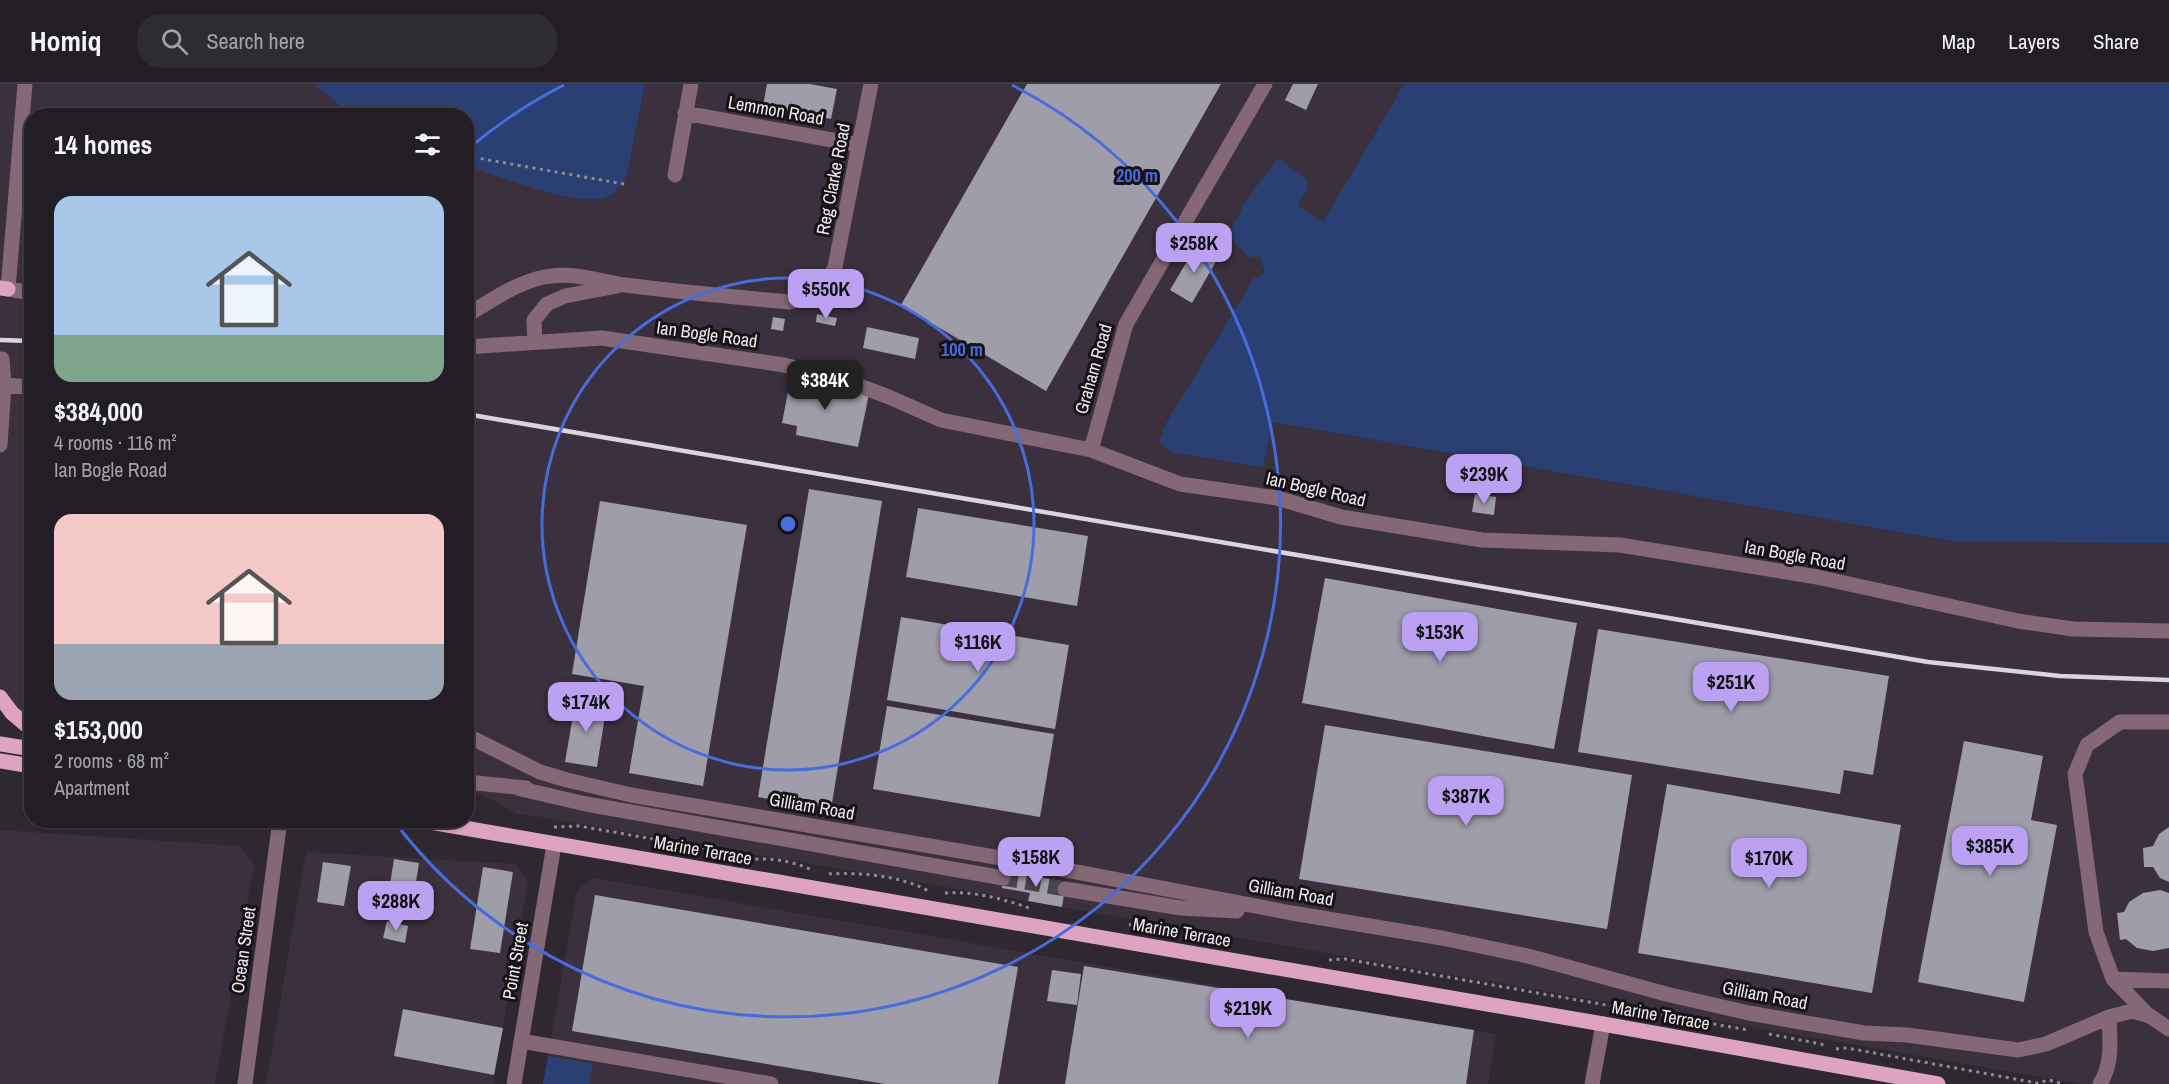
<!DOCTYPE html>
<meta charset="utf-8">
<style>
:root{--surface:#231e25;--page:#2f2b32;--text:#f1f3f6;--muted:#a3a2a7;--line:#403c42;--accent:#bca0f2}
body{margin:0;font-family:"Archivo Narrow",sans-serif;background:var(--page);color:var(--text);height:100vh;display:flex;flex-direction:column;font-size:22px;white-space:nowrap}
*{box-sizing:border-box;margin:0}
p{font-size:20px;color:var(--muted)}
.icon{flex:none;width:33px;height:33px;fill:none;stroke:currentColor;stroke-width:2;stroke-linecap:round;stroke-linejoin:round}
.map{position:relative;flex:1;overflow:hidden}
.details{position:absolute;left:24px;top:24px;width:450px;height:720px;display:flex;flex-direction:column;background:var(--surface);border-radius:24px;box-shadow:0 2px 4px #0004,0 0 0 2px var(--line)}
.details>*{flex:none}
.price{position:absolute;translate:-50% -51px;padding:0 14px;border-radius:12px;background:var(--accent);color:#111;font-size:20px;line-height:39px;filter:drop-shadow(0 2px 3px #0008)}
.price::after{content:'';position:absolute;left:50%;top:36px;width:18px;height:14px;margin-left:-9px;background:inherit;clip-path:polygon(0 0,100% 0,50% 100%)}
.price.on{background:#222;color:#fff}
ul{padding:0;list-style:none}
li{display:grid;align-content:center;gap:12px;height:318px;padding:0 30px}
li span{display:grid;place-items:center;height:186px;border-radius:18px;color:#555}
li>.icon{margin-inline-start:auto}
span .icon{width:108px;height:108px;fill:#fffc;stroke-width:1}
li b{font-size:26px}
h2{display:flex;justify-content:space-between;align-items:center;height:72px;padding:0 30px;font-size:26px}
header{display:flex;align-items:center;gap:36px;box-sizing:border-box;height:84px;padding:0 30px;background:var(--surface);border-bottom:2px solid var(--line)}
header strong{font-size:28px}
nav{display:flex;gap:33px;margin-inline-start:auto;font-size:21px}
.search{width:420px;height:54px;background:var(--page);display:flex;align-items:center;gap:15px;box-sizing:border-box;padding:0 21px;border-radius:24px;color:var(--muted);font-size:22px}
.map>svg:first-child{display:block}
.built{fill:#3b303e}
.water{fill:#2a3f72}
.building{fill:#9f9daa}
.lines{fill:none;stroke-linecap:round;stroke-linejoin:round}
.minor-tunnel{stroke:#4c454e;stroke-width:15;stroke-dasharray:15 8;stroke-linecap:butt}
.path{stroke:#918b93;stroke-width:3;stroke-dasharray:3 4.5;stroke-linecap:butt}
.minor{stroke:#846876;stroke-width:15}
.major{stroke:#dda3c1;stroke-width:15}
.rail{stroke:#dad5db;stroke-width:4.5}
.ring{fill:none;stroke:#476ddd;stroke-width:3}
.labels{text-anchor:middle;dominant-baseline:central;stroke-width:6;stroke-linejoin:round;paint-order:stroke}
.street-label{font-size:18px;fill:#eee9ef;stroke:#161216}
.centre{fill:#476ddd;stroke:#161216;stroke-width:3}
.ring-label{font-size:18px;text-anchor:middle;font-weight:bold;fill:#476ddd;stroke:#161216;stroke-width:6;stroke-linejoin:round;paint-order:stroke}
</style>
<header>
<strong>Homiq</strong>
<div class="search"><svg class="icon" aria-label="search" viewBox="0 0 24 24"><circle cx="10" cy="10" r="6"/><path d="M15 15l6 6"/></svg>Search here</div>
<nav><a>Map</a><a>Layers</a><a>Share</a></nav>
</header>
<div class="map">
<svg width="2169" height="1000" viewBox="0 0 2169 1000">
<rect width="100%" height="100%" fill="#2f2831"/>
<path class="built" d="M0,0H314L351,31L32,32L31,632L0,626Z
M645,0H1404L1323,139L1298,122L1308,104L1259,170L1265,190L1254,194L1248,207L1263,383L1272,338L1956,458L2169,459V1000H2081L536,732L517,730L482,710L467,708L466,82L550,108L623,100L627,91Z
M0,746L239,762L254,780L215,1000H0Z
M306,768L516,780L528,798L493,1000H266Z
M594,794L1496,950L1488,1000H543L577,806Z"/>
<path class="water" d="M314,0H645L627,91C624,100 615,109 605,113C577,124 497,91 467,82L466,32L351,31Z
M1404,0H2169V459L1956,458L1272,338L1263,383L1171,368L1159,357L1165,341L1254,194L1265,189L1259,171L1249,174L1228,151L1247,115L1278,74L1307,96L1308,104L1298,122L1323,138Z
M548,972L593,980L589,1000H543Z"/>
<path class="building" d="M767,0H810L837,5L831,35L763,22Z
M1027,0H1221L1046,307L901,221Z
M1293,0H1318L1306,26L1285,16Z
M1196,162L1218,174L1192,219L1170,206Z
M817,230L837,234L835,242L816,238Z
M773,233L785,235L783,247L771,245Z
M867,243L919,254L915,275L863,264Z
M792,287L808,290L807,298L869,310L858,363L796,351L797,342L782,339Z
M809,405L882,417L831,725L758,713Z
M1475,410L1496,413L1494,431L1472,428Z
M600,417L747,441L703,702L629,689L644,602L572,590Z
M918,424L1088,452L1077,522L906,493Z
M1325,494L1577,539L1554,665L1302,619Z
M901,533L1069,561L1055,645L887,616Z
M1598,545L1889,592L1873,691L1844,686L1840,710L1578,668Z
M576,614L607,619L597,683L565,678Z
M887,622L1054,650L1040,733L873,705Z
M1325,641L1632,691L1607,845L1299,795Z
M1964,657L2043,672L2031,736L2057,741L2024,918L1918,898Z
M1667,700L1901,741L1872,909L1638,869Z
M2169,743V798L2160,794L2153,783H2144L2143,764L2153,762L2159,750Z
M394,775L419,779L414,810L389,806Z
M323,778L351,782L344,822L317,818Z
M483,783L513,788L500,869L470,865Z
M1005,787L1066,798L1062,823L1028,817L1030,809L1002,804Z
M2160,806L2169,809V864L2153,867L2137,864L2126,855L2120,856L2117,829L2124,828L2129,818L2143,809Z
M595,811L1018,883L998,1000H885L572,947Z
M387,837L408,842L405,859L383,854Z
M1084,882L1474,946L1466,1000H1065Z
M1052,886L1081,890L1077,921L1047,917Z
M403,925L503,944L494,991L394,972Z"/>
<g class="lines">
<path class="minor-tunnel" d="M1003,794L1065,805"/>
<path class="path" d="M466,72L624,100
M554,743L579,742L722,767L736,774
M748,776C770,773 794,777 814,787
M829,790C859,788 904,792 930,808
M945,809C974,807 1004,815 1032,825
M1129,841L1148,840L1178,850
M1329,876L1345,875L1748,946
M1769,950L1821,960L1827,963
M1836,965L1847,964L2037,999L2049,996L2064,1000"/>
<path class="minor" d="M25,0L8,205L32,209
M685,29L859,61
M675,91L691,0
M466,232C490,217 516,199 544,193C574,187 597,197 625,201C680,208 735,213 789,218C818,212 823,209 835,183L871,0
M535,257L534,236L547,220L565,212L617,202
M466,263L602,254L784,281L836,293L889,313L941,336L1091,366L1180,400L1277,414L1341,433L1482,456L1620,461L1817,493L2018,537L2073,545L2169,547
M4,301L32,303
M0,361L4,301L2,275
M1091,366L1126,240L1265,0
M466,651L540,688L567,696L631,711L1024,778L1292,829L1442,854L1528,872L1666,910L1749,929L1864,949L1907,951L2018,966L2046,960L2109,933L2132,927L2150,932L2169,945
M466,698L526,704
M517,704L586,720L1003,794
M1065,805L1181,824L1237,827
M2113,895L2169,897
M2149,932L2113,895L2096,848L2075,690L2087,661L2120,638H2169
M521,957L771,1000
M245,1000L280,736
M514,1000L554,761
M1592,1000L1603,940
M2100,1000C2113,979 2110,957 2109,933"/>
<path class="major" d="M0,204L8,205
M0,613L12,629L32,646
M0,660L32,665
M0,677L32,682
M418,736L1603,940L1938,1000"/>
<path class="rail" d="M0,256L32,257
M466,330L1928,578L2060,592L2169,596"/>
</g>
<g class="ring">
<circle cx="788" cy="440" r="246"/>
<path d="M468 65A493 493 0 0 1 564 1M1012 1A493 493 0 1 1 394 737"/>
</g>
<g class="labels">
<g class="street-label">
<text transform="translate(776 26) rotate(10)">Lemmon Road</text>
<text transform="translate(833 95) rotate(-79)">Reg Clarke Road</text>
<text transform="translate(707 250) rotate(8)">Ian Bogle Road</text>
<text transform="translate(1093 285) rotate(-74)">Graham Road</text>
<text transform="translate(1316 405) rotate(13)">Ian Bogle Road</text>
<text transform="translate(1795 471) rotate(10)">Ian Bogle Road</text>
<text transform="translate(812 722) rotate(10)">Gilliam Road</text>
<text transform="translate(703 766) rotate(10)">Marine Terrace</text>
<text transform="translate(1291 808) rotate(10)">Gilliam Road</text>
<text transform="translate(1182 848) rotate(10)">Marine Terrace</text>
<text transform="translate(243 866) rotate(-82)">Ocean Street</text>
<text transform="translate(515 877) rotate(-80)">Point Street</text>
<text transform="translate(1765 911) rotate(11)">Gilliam Road</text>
<text transform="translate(1661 931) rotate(10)">Marine Terrace</text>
</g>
</g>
<circle cx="788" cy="440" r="9" class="centre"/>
<g class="ring-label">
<text x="1137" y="98">200 m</text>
<text x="962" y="272">100 m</text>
</g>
</svg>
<b class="price" style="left:1194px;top:190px">$258K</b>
<b class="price" style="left:826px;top:236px">$550K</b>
<b class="price on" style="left:825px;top:327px">$384K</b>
<b class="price" style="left:1484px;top:421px">$239K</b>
<b class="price" style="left:1440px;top:579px">$153K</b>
<b class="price" style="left:978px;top:589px">$116K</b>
<b class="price" style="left:1731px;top:629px">$251K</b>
<b class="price" style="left:586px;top:649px">$174K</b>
<b class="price" style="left:1466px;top:743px">$387K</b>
<b class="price" style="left:1990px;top:793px">$385K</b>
<b class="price" style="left:1036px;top:804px">$158K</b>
<b class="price" style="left:1769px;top:805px">$170K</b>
<b class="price" style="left:396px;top:848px">$288K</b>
<b class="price" style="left:1248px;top:955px">$219K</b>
<section class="details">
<h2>14 homes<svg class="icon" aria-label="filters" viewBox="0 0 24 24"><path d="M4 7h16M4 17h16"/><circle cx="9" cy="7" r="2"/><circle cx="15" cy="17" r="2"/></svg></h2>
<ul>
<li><span style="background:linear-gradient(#a9c7e8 75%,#7fa58c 0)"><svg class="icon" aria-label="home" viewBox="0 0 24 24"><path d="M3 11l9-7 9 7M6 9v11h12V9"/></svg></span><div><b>$384,000</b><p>4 rooms · 116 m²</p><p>Ian Bogle Road</p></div></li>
<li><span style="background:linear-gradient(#f6c9c9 70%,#9aa5b1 0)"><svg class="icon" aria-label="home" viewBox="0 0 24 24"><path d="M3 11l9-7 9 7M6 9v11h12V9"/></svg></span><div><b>$153,000</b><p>2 rooms · 68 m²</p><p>Apartment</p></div></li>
</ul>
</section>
</div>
